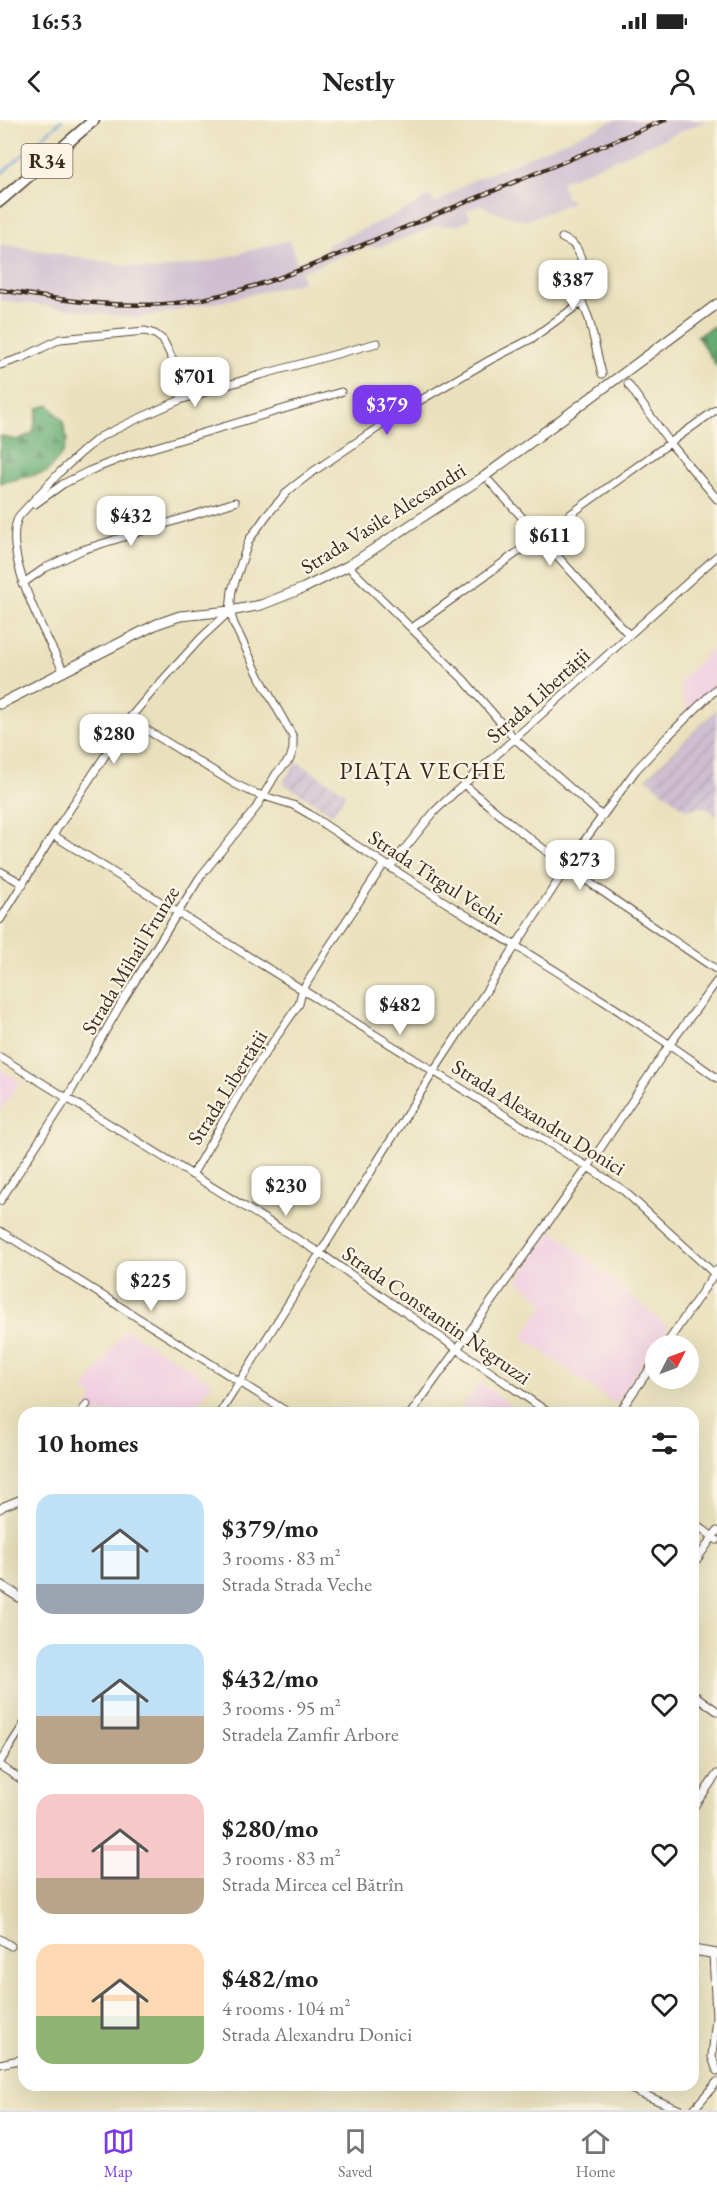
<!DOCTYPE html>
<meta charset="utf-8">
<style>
:root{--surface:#fff;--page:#f2f2f2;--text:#222;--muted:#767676;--line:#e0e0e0;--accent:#7c3aed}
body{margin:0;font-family:"EB Garamond",serif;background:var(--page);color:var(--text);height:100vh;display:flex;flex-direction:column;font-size:22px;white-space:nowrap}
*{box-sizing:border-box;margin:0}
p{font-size:20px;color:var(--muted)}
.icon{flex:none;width:33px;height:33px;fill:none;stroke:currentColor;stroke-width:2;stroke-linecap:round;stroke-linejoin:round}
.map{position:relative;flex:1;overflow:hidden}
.details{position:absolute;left:18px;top:1287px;width:681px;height:684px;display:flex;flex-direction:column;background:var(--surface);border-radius:18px;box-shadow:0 6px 24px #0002}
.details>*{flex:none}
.needle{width:39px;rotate:48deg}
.controls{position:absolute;left:645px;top:1215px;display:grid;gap:12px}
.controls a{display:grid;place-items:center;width:54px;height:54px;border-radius:50%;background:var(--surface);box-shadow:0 6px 24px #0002;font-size:30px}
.price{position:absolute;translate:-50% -51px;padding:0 14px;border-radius:12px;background:#fff;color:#222;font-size:20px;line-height:39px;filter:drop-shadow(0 2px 3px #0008)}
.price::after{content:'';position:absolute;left:50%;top:36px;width:18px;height:14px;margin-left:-9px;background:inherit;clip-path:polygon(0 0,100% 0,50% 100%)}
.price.active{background:var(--accent);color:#fff}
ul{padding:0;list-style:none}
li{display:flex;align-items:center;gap:18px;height:150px;padding:0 18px}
li span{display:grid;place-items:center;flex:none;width:168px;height:120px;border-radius:18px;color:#555}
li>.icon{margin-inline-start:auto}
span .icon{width:72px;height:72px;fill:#fffc;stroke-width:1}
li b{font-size:26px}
h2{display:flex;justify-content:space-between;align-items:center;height:72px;padding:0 18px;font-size:26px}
.status{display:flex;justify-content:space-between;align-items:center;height:42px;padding:0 30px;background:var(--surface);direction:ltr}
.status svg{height:16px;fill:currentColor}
header{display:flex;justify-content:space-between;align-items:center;height:78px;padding:0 18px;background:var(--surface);font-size:27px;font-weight:700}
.tab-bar{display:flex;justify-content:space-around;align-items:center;height:84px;border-top:2px solid var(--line);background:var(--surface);font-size:16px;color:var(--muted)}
.tab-bar a{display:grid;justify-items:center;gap:3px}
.tab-bar .active{color:var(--accent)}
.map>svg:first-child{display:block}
.built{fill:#f1d0e2}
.industrial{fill:url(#industrial-furrows)}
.railway{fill:#cebed0}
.forest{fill:url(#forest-firs);stroke:#506b48;stroke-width:1.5}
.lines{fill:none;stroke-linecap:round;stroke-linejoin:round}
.stream{stroke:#74a3de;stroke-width:2}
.minor-casing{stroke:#554536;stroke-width:9}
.secondary-casing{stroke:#554536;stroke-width:11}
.primary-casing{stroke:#554536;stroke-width:13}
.minor{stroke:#fff;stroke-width:7}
.secondary{stroke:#fff;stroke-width:9}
.primary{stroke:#fff;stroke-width:10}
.rail-casing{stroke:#3b2a1e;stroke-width:4.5}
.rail{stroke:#fcf5e5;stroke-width:2;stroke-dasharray:7;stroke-linecap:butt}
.labels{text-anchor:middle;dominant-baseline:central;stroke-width:4.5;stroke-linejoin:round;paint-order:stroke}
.shield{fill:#fcf5e5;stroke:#75675a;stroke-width:1.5}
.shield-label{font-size:20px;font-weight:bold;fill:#3b2a1e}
.street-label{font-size:21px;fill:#3b2a1e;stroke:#fcf5e5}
.quarter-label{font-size:24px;letter-spacing:1.5px;fill:#3b2a1e;stroke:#fcf5e5}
</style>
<div class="status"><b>16:53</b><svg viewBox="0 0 49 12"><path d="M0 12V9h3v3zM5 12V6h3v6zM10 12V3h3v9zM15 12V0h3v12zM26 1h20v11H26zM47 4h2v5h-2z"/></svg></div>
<header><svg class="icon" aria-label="back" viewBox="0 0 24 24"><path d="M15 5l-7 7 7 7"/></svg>Nestly<svg class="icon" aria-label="person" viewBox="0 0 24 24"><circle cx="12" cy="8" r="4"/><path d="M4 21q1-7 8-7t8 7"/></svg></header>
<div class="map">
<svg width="717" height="1990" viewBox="0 0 717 1990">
<defs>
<pattern id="industrial-furrows" width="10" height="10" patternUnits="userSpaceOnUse" patternTransform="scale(1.5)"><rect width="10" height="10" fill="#cebed0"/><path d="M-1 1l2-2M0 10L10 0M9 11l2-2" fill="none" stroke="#b2a3b2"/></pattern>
<pattern id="forest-firs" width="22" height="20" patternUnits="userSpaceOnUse" patternTransform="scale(1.5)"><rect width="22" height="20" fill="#66ac73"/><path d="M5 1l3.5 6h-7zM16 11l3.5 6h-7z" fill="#558c5e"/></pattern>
</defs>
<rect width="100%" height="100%" fill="#fcf5e5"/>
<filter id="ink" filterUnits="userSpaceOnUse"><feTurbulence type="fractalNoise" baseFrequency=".0167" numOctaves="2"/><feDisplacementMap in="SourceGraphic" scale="12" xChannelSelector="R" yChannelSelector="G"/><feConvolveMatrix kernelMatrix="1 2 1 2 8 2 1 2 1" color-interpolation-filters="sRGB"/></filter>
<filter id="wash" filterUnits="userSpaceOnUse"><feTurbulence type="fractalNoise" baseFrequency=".008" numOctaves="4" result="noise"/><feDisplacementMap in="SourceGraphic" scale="24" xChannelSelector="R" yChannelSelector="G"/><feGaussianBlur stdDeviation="1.35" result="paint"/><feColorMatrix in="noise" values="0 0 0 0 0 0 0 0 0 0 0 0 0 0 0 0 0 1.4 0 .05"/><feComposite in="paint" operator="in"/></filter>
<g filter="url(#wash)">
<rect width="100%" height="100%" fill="#e9e1bd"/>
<path class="built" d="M717,524V567L690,595L682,576L681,560Z
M0,949L20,961L0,992Z
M553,1110L668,1207L615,1284L523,1217L545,1183L517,1160Z
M125,1209L212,1262L192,1293H84L93,1277L84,1270Z
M480,1263L520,1293H458Z"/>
<path class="industrial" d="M717,589V697L706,687L685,689L646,658Z
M296,641L346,673L333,694L283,663Z"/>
<path class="railway" d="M615,0H708L561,62L567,79L569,78L571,83L525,101L492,91L482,85L467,90L470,99L458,105L446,106L438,105L412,116L377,127L362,128L301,152L303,162L224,181L137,198L0,180V124L154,150L208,142L289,120L297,143L326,131L328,125L416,85L430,75L435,84L469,62Z"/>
<path class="forest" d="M717,204V247L697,216Z
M49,285L63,301L67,320L63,333L47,352L0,363V316L17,320L33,313L38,288Z"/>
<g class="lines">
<path class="stream" d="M0,55L62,0"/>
</g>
</g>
<g filter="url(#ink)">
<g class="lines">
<g class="minor-casing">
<path id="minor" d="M562,118L572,123L577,129L581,138L582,182L589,199L602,254
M0,245L24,237L60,219L145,211L155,214L163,220L180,254L184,266L180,280
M628,264L670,323L717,379
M490,362L629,515
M35,384L63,364L89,351L132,334L341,272
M348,446L464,560L514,618L602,696
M22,464L45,448L82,430L235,382
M412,508L717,289
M64,552C47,518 0,432 19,396L60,352L82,332L100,317L133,301L180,280L260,255L377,223
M129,599L235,664L254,673L293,685L309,694C443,786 586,863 717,958
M464,664C542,734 631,791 717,850
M53,715L588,1047L623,1070L717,1156
M390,747L435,691L453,674L717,436
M0,751L23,764
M0,800L53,715L129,599L151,573L201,518L230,491
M0,937L320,1133L549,1293
M192,1055L250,955L299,884L302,871L327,830L384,744
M0,1081L67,978L122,882L200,757L256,688L276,654L290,639L293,629V617L260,558L234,504L230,491L232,470L249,420L267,395L289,370L311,353L407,288L490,240L531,219L582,182
M0,1111L289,1293
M665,1226L717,1150
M81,1293L87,1284
M220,1293L434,951L582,724L636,650L666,618L717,568
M411,1293L588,1047L670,924L717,861
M619,1293L656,1240
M0,1389L4,1386L24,1378
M693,1402L717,1420
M693,1445L717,1411
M693,1574L717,1591
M0,1642L24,1604
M0,1646L24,1661
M693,1688L717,1654
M0,1819L11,1826
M713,1833L716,1897L712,1937L717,1951
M0,1944L24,1939
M621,1965L680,1990
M693,1990L717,1962"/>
</g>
<g class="secondary-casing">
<path id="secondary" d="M0,584L157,504L180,496L230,491L261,485L304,468L348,446L485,356L717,184
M0,1465L24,1480
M693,1830L717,1834"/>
</g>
<g class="primary-casing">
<path id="primary" d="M0,81L94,0"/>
</g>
<use href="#minor" class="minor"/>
<use href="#secondary" class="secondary"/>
<use href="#primary" class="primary"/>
<g class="rail-casing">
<path id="rail" d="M0,170C61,180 123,190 185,182C259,171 327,139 396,111C485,74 575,37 665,0"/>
</g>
<use href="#rail" class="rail"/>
</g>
</g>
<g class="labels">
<rect class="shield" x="21.5" y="24" width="51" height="34" rx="4.5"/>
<g class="shield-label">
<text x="47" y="41">R34</text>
</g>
<g class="street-label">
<text transform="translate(383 398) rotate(-32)">Strada Vasile Alecsandri</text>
<text transform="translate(538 575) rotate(-42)">Strada Libertății</text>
<text transform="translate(436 757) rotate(33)">Strada Tîrgul Vechi</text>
<text transform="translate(130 840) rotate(-59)">Strada Mihail Frunze</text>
<text transform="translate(227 967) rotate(-58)">Strada Libertății</text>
<text transform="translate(539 997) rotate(32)">Strada Alexandru Donici</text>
<text transform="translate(437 1195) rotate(35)">Strada Constantin Negruzzi</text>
</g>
<g class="quarter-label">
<text x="423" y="650">PIAȚA VECHE</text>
</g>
</g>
</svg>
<div class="controls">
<a><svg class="needle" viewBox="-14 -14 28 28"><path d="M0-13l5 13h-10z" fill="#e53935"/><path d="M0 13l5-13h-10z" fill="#767676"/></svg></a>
</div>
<b class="price" style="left:573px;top:191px">$387</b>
<b class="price" style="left:195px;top:288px">$701</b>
<b class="price active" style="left:387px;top:316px">$379</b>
<b class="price" style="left:131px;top:427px">$432</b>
<b class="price" style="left:550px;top:447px">$611</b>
<b class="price" style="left:114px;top:645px">$280</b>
<b class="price" style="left:580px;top:771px">$273</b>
<b class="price" style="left:400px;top:916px">$482</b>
<b class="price" style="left:286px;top:1097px">$230</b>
<b class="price" style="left:151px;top:1192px">$225</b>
<section class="details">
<h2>10 homes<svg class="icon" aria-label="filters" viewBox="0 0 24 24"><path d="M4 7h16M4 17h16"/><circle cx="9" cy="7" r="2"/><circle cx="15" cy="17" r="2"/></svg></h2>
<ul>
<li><span style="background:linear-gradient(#bfe0f5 75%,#9aa5b1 0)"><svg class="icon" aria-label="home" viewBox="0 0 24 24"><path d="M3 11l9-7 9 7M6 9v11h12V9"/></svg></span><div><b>$379/mo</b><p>3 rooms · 83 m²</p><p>Strada Strada Veche</p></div><svg class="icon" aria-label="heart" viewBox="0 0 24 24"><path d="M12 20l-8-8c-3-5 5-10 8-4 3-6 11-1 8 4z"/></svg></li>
<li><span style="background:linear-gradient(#bfe0f5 60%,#b9a48a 0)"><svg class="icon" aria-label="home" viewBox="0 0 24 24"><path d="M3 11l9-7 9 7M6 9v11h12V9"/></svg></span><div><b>$432/mo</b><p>3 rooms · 95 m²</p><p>Stradela Zamfir Arbore</p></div><svg class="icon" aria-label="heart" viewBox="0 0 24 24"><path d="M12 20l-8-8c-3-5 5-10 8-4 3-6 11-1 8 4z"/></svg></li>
<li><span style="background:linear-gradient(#f6c9c9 70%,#b9a48a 0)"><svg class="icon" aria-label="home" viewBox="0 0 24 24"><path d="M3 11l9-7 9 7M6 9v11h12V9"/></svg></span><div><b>$280/mo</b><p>3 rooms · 83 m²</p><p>Strada Mircea cel Bătrîn</p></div><svg class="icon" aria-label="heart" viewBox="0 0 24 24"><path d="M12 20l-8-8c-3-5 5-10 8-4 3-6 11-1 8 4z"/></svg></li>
<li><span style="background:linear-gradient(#ffd9b3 60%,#8fb573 0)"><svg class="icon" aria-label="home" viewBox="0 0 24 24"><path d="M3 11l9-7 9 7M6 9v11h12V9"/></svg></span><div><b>$482/mo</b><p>4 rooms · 104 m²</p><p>Strada Alexandru Donici</p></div><svg class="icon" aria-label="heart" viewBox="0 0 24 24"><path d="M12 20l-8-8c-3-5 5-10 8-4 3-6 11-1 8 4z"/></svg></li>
</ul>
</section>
</div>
<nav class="tab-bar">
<a class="active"><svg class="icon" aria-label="map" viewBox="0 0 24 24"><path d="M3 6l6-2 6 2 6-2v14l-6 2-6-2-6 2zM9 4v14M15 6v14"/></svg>Map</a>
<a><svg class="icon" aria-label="saved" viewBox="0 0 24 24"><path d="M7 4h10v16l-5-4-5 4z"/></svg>Saved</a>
<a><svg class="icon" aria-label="home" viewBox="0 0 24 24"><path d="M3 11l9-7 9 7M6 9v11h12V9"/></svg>Home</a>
</nav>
